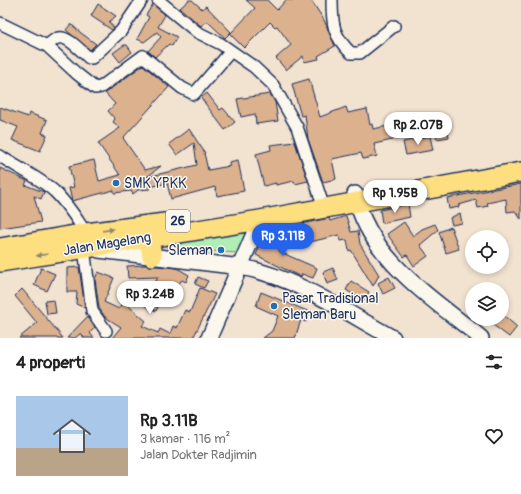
<!DOCTYPE html>
<html lang="id">
<meta charset="utf-8">
<style>
:root{--surface:#fff;--page:#f6f6f6;--text:#222;--muted:#767676;--line:#e0e0e0;--accent:#2563eb}
body{margin:0;font-family:Pangolin,sans-serif;background:var(--page);color:var(--text);height:100vh;display:flex;flex-direction:column;font-size:15px;white-space:nowrap}
*{box-sizing:border-box;margin:0}
p{font-size:13px;color:var(--muted)}
.icon{flex:none;width:22px;height:22px;fill:none;stroke:currentColor;stroke-width:2;stroke-linecap:round;stroke-linejoin:round}
.map{position:relative;height:338px;overflow:hidden}
.sheet{display:flex;flex-direction:column;background:var(--surface);flex:1}
.sheet>*{flex:none}
.buttons{position:absolute;left:465px;top:230px;display:grid;gap:8px}
.buttons a{display:grid;place-items:center;width:44px;height:44px;border-radius:50%;background:var(--surface);box-shadow:0 2px 6px #0003;font-size:20px}
.price{position:absolute;translate:-50% -34px;padding:0 9px;border-radius:14px;background:#fff;color:#222;font-size:13px;line-height:26px;filter:drop-shadow(0 1px 2px #0008)}
.price::after{content:'';position:absolute;left:50%;top:24px;width:12px;height:9px;margin-left:-6px;background:inherit;clip-path:polygon(0 0,100% 0,50% 100%)}
.price.selected{background:var(--accent);color:#fff}
ul{padding:0;list-style:none}
li{display:flex;align-items:center;gap:12px;height:100px;padding:0 16px}
li+li{border-top:1px solid var(--line)}
li span{display:grid;place-items:center;flex:none;width:112px;height:80px;border-radius:0px;color:#555}
li>.icon{margin-inline-start:auto}
span .icon{width:48px;height:48px;fill:#fffc;stroke-width:1}
li b{font-size:17px}
h2{display:flex;justify-content:space-between;align-items:center;height:48px;padding:0 16px;font-size:17px}
.map>svg:first-child{display:block}
.green{fill:#b0eeb5;stroke:#668e8a}
.building{fill:#dcb18d;stroke:#1b2f5e}
.lines{fill:none;stroke-linecap:round;stroke-linejoin:round}
.street-casing{stroke:#1b2f5e;stroke-width:14}
.secondary-casing{stroke:#1b2f5e;stroke-width:18}
.highway-casing{stroke:#1b2f5e;stroke-width:22}
.street{stroke:#fbf7ec;stroke-width:11}
.secondary{stroke:#fbf7ec;stroke-width:15}
.highway{stroke:#fedf80;stroke-width:19}
.oneway{fill:#8c876f}
.poi-dot{fill:#1f6fb2;stroke:#fbf7ec;stroke-width:1.5}
.labels{text-anchor:middle;dominant-baseline:central;stroke-width:3;stroke-linejoin:round;paint-order:stroke}
.shield{fill:#fbf7ec;stroke:#5e6b89;stroke-width:1}
.shield-label{font-size:13px;font-weight:bold;fill:#1b2f5e}
.poi-label{font-size:14px;fill:#1b2f5e;stroke:#fbf7ec;text-anchor:start}
.street-label{font-size:14px;fill:#1b2f5e;stroke:#fbf7ec}
</style>
<div class="map">
<svg width="521" height="338" viewBox="0 0 521 338">
<rect width="100%" height="100%" fill="#f2e2d0"/>
<filter id="ink" filterUnits="userSpaceOnUse"><feTurbulence type="fractalNoise" baseFrequency=".025" numOctaves="2"/><feDisplacementMap in="SourceGraphic" scale="8" xChannelSelector="R" yChannelSelector="G"/><feConvolveMatrix kernelMatrix="1 2 1 2 8 2 1 2 1" color-interpolation-filters="sRGB"/></filter>
<g filter="url(#ink)">
<path class="green" d="M246,231L247,233L238,253H237L168,248L166,244Z"/>
<path class="building" d="M189,0H192L202,9L206,6L231,32L225,38L207,21L201,26L180,8Z
M246,0H267L277,10L286,0H311L324,20L335,46L318,56L319,59L304,62L303,56L286,70L276,58L291,45L277,26L275,27L270,22L244,48L230,34L255,8Z
M98,4L116,16L109,22L114,28L112,30L91,16Z
M153,4L165,15L158,27L177,37L172,46L169,44L155,57L148,51L161,37L157,32L144,42L137,39L149,17L146,15Z
M71,24L81,33L96,44L90,50L66,30Z
M124,45H127L132,52L120,62L113,53Z
M143,65L169,87L123,138L145,170L161,166L147,177L197,165L194,143L177,155L169,144L189,129L205,153H204L208,170L230,166L229,162L238,160L244,191L217,196L215,187L171,199L167,183L150,187V189L138,190L133,194L131,191L114,193V190L72,201L69,188L74,187L69,166L94,160L99,181L120,175L98,143L120,128L113,122L115,119L108,111L115,104L105,93Z
M309,79L320,117L346,107L348,113L367,109L370,125L372,124L373,129L403,123L406,137L374,144L377,156L363,159L361,153L332,159L336,179L323,182L308,139L305,115L301,116L292,84Z
M207,93L220,110L223,108L235,122L225,130L201,98Z
M270,94L275,102L278,121L256,124L255,114L241,117L237,99Z
M0,107L28,117L29,113L47,120L42,133L47,135L40,151L12,140L18,127L0,120Z
M445,115L449,137L437,139L433,117Z
M430,136L433,150L406,155L403,142Z
M295,142L308,181L295,184L294,181L276,185V183L264,186L256,154L271,150L270,145Z
M0,168L27,181L25,185L44,192L41,199L34,196L41,222L0,228Z
M521,184V219L515,211L507,212L506,199L487,203L488,206L478,208L476,200L459,205V207L449,209L447,198Z
M408,204L410,217L382,223L380,210Z
M460,213L462,223L452,225L450,218Z
M346,216L351,232L358,231L360,244L379,275L373,286L351,250L349,251L347,240L340,241L339,235L306,243L302,224L329,218L330,221Z
M404,222L413,236L422,229L435,224L438,230L420,245L428,256L414,266L407,255L404,257L387,234Z
M451,227L459,249L446,253L439,232Z
M270,229L280,252L317,268L313,278L302,274L301,277L256,255L266,230Z
M146,265L177,268L189,275L186,282L182,280L169,295L165,293L156,311L144,305L158,277L128,278L127,266Z
M79,267L85,308L76,304L77,292H67V268Z
M41,268L55,274L47,291L34,285Z
M333,268L338,280L327,284L323,272Z
M98,272L114,278L104,302L119,309L124,302L146,321L142,326L158,333L160,329L170,334L173,326L177,328L185,310L190,312L200,288L215,294L193,338H112L121,327L105,317L99,308L95,279Z
M198,277L208,281L204,288L195,284Z
M389,277L395,288L383,294L378,283Z
M351,281L369,292L364,301L346,290Z
M22,289L48,320L63,338H19L37,323L15,296Z
M261,292L310,312L306,322L301,320L295,338H263L272,331L278,316L256,306Z
M54,300L56,313L47,314L45,301Z
M502,314L517,327L509,337L485,319H502Z
M87,317L95,327L90,333L94,338H84L81,333L75,338H67Z"/>
<g class="lines">
<g class="street-casing">
<path id="street" d="M158,0L197,32L221,44L254,67L273,85L297,127L321,199
M332,0C332,24 333,36 351,53H360L394,26
M0,23L47,46C50,43 54,39 58,38C67,35 82,52 89,58H92L121,31L142,0
M47,46L76,73L95,88L101,87L143,56L182,88L194,94L231,51
M0,156C18,168 38,177 54,191C67,203 76,218 86,233
M84,248L92,311L106,331"/>
</g>
<g class="secondary-casing">
<path id="secondary" d="M355,194C369,259 432,298 481,338
M99,250L241,267C296,277 345,312 393,338
M209,338L260,220"/>
</g>
<g class="highway-casing">
<path id="highway" d="M149,237L152,256
M0,248L86,233L165,223
M0,262L260,220L521,172"/>
</g>
<use href="#street" class="street"/>
<use href="#secondary" class="secondary"/>
<use href="#highway" class="highway"/>
</g>
<defs><path id="oneway-solid" d="M-6-.8H1V-3.2L6.5 0L1 3.2V.8H-6Z"/></defs>
<g class="oneway">
<use href="#oneway-solid" transform="translate(108 230) rotate(-8)"/>
<use href="#oneway-solid" transform="translate(42 255) rotate(171)"/>
</g>
</g>
<g class="poi-dot">
<circle cx="116" cy="183" r="4"/>
<circle cx="221" cy="250" r="4"/>
<circle cx="274" cy="306" r="4"/>
</g>
<g class="labels">
<rect class="shield" x="166" y="210" width="24" height="22" rx="3"/>
<g class="shield-label">
<text x="178" y="221">26</text>
</g>
<g class="poi-label">
<text x="124" y="183">SMK YPKK</text>
<text x="213" y="250" text-anchor="end">Sleman</text>
<text x="282" y="298">Pasar Tradisional<tspan x="282" dy="16">Sleman Baru</tspan></text>
</g>
<g class="street-label">
<text transform="translate(107 244) rotate(-9)">Jalan Magelang</text>
</g>
</g>
</svg>
<div class="buttons">
<a><svg class="icon" aria-label="locate" viewBox="0 0 24 24"><circle cx="12" cy="12" r="6"/><path d="M12 2v4M12 18v4M2 12h4M18 12h4"/></svg></a>
<a><svg class="icon" aria-label="layers" viewBox="0 0 24 24"><path d="M12 4l9 5-9 5-9-5zM3 14l9 5 9-5"/></svg></a>
</div>
<b class="price" style="left:418px;top:146px">Rp 2.07B</b>
<b class="price" style="left:395px;top:214px">Rp 1.95B</b>
<b class="price selected" style="left:283px;top:257px">Rp 3.11B</b>
<b class="price" style="left:150px;top:315px">Rp 3.24B</b>
</div>
<section class="sheet">
<h2>4 properti<svg class="icon" aria-label="filters" viewBox="0 0 24 24"><path d="M4 7h16M4 17h16"/><circle cx="9" cy="7" r="2"/><circle cx="15" cy="17" r="2"/></svg></h2>
<ul>
<li><span style="background:linear-gradient(#a9c7e8 65%,#b9a48a 0)"><svg class="icon" aria-label="home" viewBox="0 0 24 24"><path d="M3 11l9-7 9 7M6 9v11h12V9"/></svg></span><div><b>Rp 3.11B</b><p>3 kamar · 116 m²</p><p>Jalan Dokter Radjimin</p></div><svg class="icon" aria-label="heart" viewBox="0 0 24 24"><path d="M12 20l-8-8c-3-5 5-10 8-4 3-6 11-1 8 4z"/></svg></li>
</ul>
</section>
